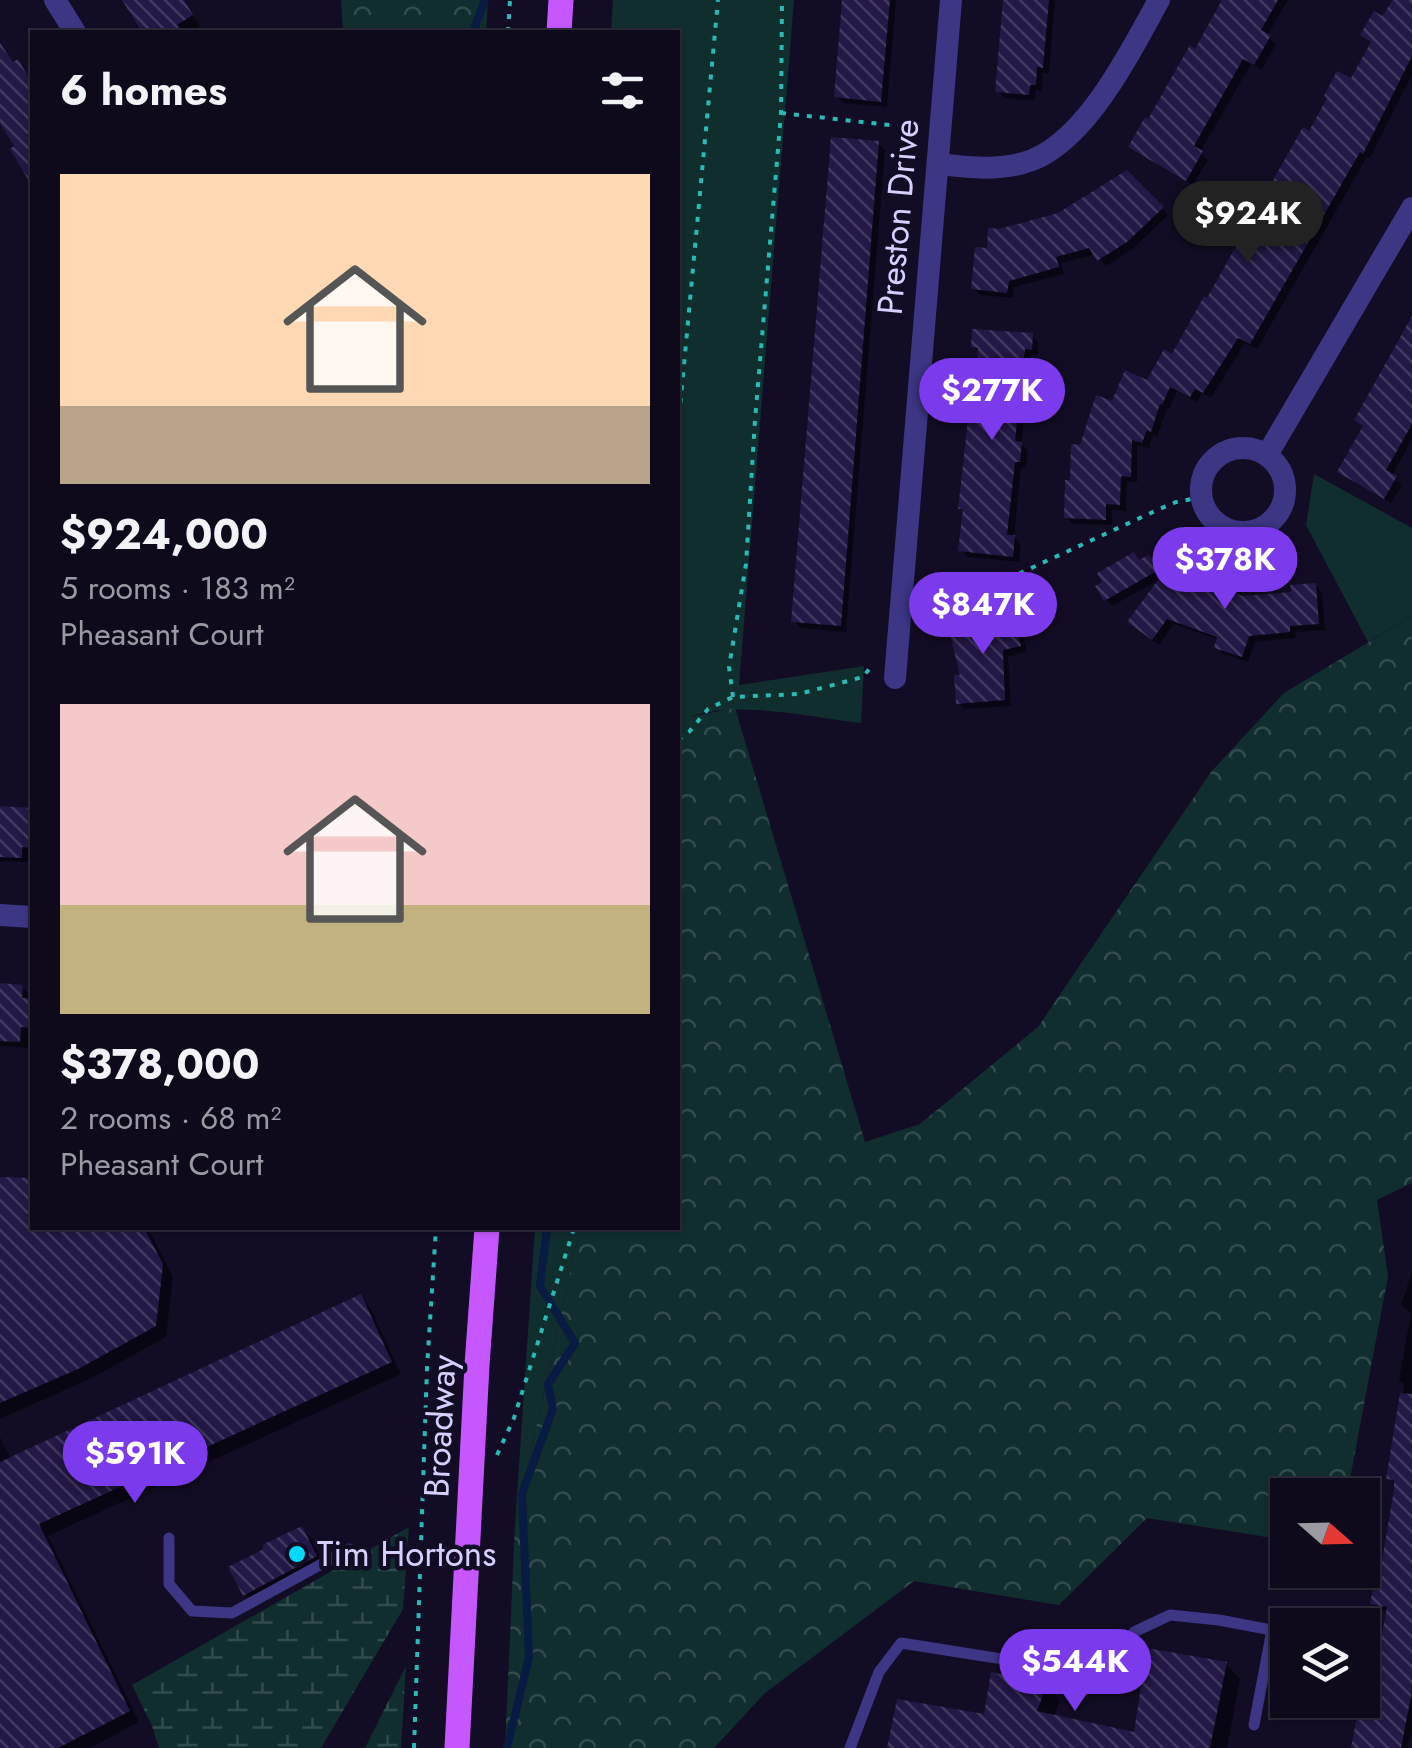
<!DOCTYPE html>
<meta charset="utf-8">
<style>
:root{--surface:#0e0a1b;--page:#1c1828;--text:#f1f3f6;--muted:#9b9aa3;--line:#2e2b3a;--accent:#7c3aed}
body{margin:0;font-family:Jost,sans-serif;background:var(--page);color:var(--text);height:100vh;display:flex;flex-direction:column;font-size:38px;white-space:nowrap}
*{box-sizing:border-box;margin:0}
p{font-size:32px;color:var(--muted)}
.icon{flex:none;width:55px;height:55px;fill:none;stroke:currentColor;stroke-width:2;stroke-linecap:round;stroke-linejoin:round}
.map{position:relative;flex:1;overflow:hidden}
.details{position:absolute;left:30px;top:30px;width:650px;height:1200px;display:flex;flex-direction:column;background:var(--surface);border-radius:0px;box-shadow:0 2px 8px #0004,0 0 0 2px var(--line)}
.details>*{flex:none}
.needle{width:65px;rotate:110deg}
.buttons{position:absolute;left:1270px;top:1478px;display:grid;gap:20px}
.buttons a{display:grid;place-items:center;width:110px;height:110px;border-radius:0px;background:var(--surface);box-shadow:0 2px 8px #0004,0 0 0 2px var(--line);font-size:50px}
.price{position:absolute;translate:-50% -85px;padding:0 22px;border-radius:35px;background:var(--accent);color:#fff;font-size:32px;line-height:65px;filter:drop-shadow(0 2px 5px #0008)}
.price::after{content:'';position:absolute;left:50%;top:60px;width:30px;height:22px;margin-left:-15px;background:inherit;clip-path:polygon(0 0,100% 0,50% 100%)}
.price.on{background:#222;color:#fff}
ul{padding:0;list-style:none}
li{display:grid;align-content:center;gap:20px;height:530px;padding:0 30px}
li span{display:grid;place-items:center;height:310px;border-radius:0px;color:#555}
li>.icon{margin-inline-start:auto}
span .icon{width:180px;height:180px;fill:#fffc;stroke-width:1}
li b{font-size:42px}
h2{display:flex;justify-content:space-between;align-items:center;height:120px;padding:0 30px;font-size:42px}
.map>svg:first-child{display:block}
.green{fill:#102e2e}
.forest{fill:url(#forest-crowns)}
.wetland{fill:url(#wetland-marsh)}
.shadow{fill:#0007}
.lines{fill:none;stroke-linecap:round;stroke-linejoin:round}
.stream{stroke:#071b43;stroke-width:8}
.building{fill:url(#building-back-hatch)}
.path{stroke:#29bab6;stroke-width:4;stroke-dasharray:5 8;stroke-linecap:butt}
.service{stroke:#3c3685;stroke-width:11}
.minor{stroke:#3c3685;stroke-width:22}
.primary{stroke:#c657ff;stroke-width:25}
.poi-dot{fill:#00d9fb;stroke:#120d24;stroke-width:4}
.labels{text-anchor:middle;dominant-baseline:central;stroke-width:9;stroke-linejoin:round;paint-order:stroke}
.street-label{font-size:35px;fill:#d7d0ff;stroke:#120d24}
.poi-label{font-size:35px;fill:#d7d0ff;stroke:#120d24;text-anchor:start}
</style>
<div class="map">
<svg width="1412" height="1748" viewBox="0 0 1412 1748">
<defs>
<pattern id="forest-crowns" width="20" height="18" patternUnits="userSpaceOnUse" patternTransform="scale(2.5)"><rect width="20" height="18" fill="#102e2e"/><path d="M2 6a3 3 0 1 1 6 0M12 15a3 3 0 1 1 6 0" fill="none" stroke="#324b4d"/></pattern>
<pattern id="wetland-marsh" width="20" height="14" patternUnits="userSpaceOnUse" patternTransform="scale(2.5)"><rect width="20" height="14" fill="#102e2e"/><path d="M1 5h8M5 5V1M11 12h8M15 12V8" fill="none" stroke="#324b4d"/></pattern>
<pattern id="building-back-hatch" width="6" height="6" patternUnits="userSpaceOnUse" patternTransform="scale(2.5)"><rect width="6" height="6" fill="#231846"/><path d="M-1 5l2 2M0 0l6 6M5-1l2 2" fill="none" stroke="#423962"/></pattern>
</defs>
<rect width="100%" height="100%" fill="#120d24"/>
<path class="green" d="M613,0H794L739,685L864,666L861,723C815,718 715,695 678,724V32H611Z
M1314,474L1412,528V616L1368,642L1306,525Z
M535,1228H580L515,1524Z"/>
<path class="forest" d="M341,0H488L486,32H343Z
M1412,616V1183L1377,1200L1388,1276L1347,1495H1288L1287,1540L1147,1518L1059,1605L914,1581L765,1693L714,1748H505L515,1524L580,1228H678V724L685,718L735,708L865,1142L920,1124L1038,1027L1211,772L1284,693Z"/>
<path class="wetland" d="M409,1527L403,1609L321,1748H159L152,1726L132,1685Z
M406,1666L401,1748H365Z"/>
<path class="shadow" d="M122,0H183L203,32H142Z
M845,0H896L887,107L843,103L837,96Z
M1005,0H1055L1049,73H1043L1042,91L1036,90L1035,101L1004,98L998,91Z
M1225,0H1288L1267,36L1276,44L1262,70L1251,64L1200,152L1208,160L1193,185L1138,153L1131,146L1196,52Z
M1396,0H1412V75L1370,158L1367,157L1257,349L1245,343L1211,398L1202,393L1197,402L1177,391L1169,409L1167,408L1157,437L1153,435L1149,448L1137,445V482H1127L1126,511L1112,510V525L1073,524L1066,517L1081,447L1113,404L1148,383L1173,358L1310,134L1352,82L1373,43L1363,34L1383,19Z
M0,44L14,65L17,62L24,69L32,83V178L27,172L18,147L0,118Z
M878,143L885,150L846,632L801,628L794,621Z
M1127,173L1168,215L1134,248L1106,266L1096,254L1061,263L1064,274L1014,287L1013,298L980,295L973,288L989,251L1059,216Z
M1412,324V439L1392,476L1402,485L1391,503L1347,478L1340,471L1364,427Z
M1032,336L1038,342V355H1031L1021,444L1028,451L1026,468L1021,467L1014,537L1021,545L1019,562L968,557L961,550L965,512L961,508L977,396L980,353L973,346Z
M1147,558L1196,594L1243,598L1294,594L1315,585L1322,592L1325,630L1295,632L1296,638L1255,642L1248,662L1223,654L1217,648L1219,640L1174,624L1159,645L1137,629L1161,579L1112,606L1106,599L1141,562Z
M1012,613L1019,620L1027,652L1008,656L1011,706L965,709L958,703L963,677Z
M0,808L32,810V862L0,861Z
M0,986L22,987L27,992H32V1048L0,1046Z
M0,1180L32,1181V1228H148L173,1277L166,1337L92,1378L0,1419Z
M1412,1272V1729L1408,1748H1353L1359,1718L1354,1716L1347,1710L1349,1700H1362L1378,1671L1389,1611L1380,1610L1373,1603L1384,1563L1397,1486L1389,1478L1404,1384L1399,1380L1411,1313L1401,1305Z
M360,1297L371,1309L401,1374L48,1536L139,1722L90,1748H0V1437L11,1460Z
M302,1529L312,1540L326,1567L256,1605L245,1595Z
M1226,1664L1240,1679L1227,1748H890L986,1717L1046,1686L1060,1700L1054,1717L1136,1735Z"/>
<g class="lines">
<path class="stream" d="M473,32L485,0
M507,1748L529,1657L522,1494L553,1409L548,1384L575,1343L540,1286L547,1228"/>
</g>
<path class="building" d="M122,0H184L193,15L177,25L182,32H142Z
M842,0H890L881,102L834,97Z
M1003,0H1049L1043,68L1037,67L1036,85H1030L1029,95L995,92Z
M1222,0H1278L1261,30L1271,35L1254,65L1243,59L1194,146L1203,151L1186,181L1128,147L1145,117L1148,119L1190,45L1195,49Z
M1393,0H1412V56L1363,154L1360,152L1250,344L1238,338L1203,393L1195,389L1190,397L1170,387L1162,405L1160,404L1151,432L1147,430L1142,443L1132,440L1131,477L1121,476L1120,505L1106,504V520L1064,518L1065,480H1070L1071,444L1080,445L1096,395L1112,401L1125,370L1147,380L1164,349L1172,354L1204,296L1207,298L1303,127L1309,131L1327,98L1324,96L1337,71L1351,78L1371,42L1360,35L1374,11L1382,16Z
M0,43L13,62L18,59L32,83V186L10,149L14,146L0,123Z
M831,137L879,141L841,626L791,622Z
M1127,170L1164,207L1127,242L1097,261L1089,248L1056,257L1059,267L1009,281L1007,293L971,289L975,247L987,248L988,228L999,229L1058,213Z
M1412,316V424L1386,470L1397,476L1384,499L1337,472L1363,426L1354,420Z
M972,329L1033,333L1032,350L1025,349L1015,441L1022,442L1020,462H1015L1007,535H1015L1013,557L958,551L963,509H958L971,393H975L978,348L971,347Z
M1134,552L1139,560L1148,555L1164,567L1104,601L1095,586L1102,582L1097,573Z
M1166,569L1195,590L1198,582L1231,594L1232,592L1243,596L1291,592L1290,585L1316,583L1319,624L1290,626V632L1249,636L1242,657L1214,648L1217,637L1167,619L1152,640L1127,622Z
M1013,611L1021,646L1003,650L1005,700L956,704L954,675H960L948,626Z
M0,806L32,808V848L22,847V858L0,857Z
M0,983L23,985L22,998H32V1028L21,1027L20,1042L0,1041Z
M0,1177L32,1178V1228H144L163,1264L156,1326L80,1368L0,1403Z
M361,1294L392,1362L39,1524L130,1711L58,1748H0V1462Z
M1400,1393L1412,1394V1691L1401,1748H1351L1360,1700H1362V1665L1376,1668L1387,1607L1370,1604L1379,1560H1382L1394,1490V1480L1386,1479Z
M302,1526L317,1556L243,1596L228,1567L262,1550L264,1544Z
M1147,1648L1227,1662L1210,1748H887L897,1699L984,1714L991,1672L1047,1684L1037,1711L1134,1732Z"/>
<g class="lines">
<path class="path" d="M508,32L510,0
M781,113L916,128
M678,429L718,0
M924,612L933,607L965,602L1003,581L1155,511L1176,502L1203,497
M733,697L729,667L746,564L755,420L781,113L782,0
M678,740L689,732L708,709L733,697L799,694L863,677L873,664
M497,1455L514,1418L574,1228
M414,1748L427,1368L436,1228"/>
<path class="service" d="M169,1538V1584L192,1611L232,1613L349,1549
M850,1748L879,1672L901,1643L1103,1675L1134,1632L1170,1615L1219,1620L1272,1630L1254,1725"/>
<path class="minor" d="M55,0L75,32
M938,164C966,167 995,171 1023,163C1084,147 1130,52 1159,0
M1201 490a42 42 0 1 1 84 0a42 42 0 1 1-84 0Z
M1267,455L1412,208
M895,678L951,0
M0,915L32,917"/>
<path class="primary" d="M559,32L561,0
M457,1748L477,1365L487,1228"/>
</g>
<circle class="poi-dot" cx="297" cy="1554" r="10"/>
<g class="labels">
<g class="street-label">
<text transform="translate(898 217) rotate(-85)">Preston Drive</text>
<text transform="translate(440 1426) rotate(-87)">Broadway</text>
</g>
<g class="poi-label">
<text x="317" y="1554">Tim Hortons</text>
</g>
</g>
</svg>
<div class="buttons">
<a><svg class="needle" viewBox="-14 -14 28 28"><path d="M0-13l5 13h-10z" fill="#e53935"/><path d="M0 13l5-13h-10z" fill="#9b9aa3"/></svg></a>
<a><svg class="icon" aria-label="layers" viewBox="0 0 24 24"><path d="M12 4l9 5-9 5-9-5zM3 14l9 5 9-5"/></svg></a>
</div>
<b class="price on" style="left:1248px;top:266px">$924K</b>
<b class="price" style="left:992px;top:443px">$277K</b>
<b class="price" style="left:1225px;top:612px">$378K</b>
<b class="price" style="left:983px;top:657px">$847K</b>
<b class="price" style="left:135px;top:1506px">$591K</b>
<b class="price" style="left:1075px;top:1714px">$544K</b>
<section class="details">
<h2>6 homes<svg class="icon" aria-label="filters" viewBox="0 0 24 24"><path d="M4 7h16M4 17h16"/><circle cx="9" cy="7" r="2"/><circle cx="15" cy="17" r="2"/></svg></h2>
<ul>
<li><span style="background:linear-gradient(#ffd9b3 75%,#b9a48a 0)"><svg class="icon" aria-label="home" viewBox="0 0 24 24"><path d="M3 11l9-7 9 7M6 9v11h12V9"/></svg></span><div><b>$924,000</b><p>5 rooms · 183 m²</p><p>Pheasant Court</p></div></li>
<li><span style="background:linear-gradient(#f6c9c9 65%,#c2b280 0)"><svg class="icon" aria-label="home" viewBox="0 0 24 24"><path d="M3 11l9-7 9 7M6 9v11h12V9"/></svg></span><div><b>$378,000</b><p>2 rooms · 68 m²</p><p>Pheasant Court</p></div></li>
</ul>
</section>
</div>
